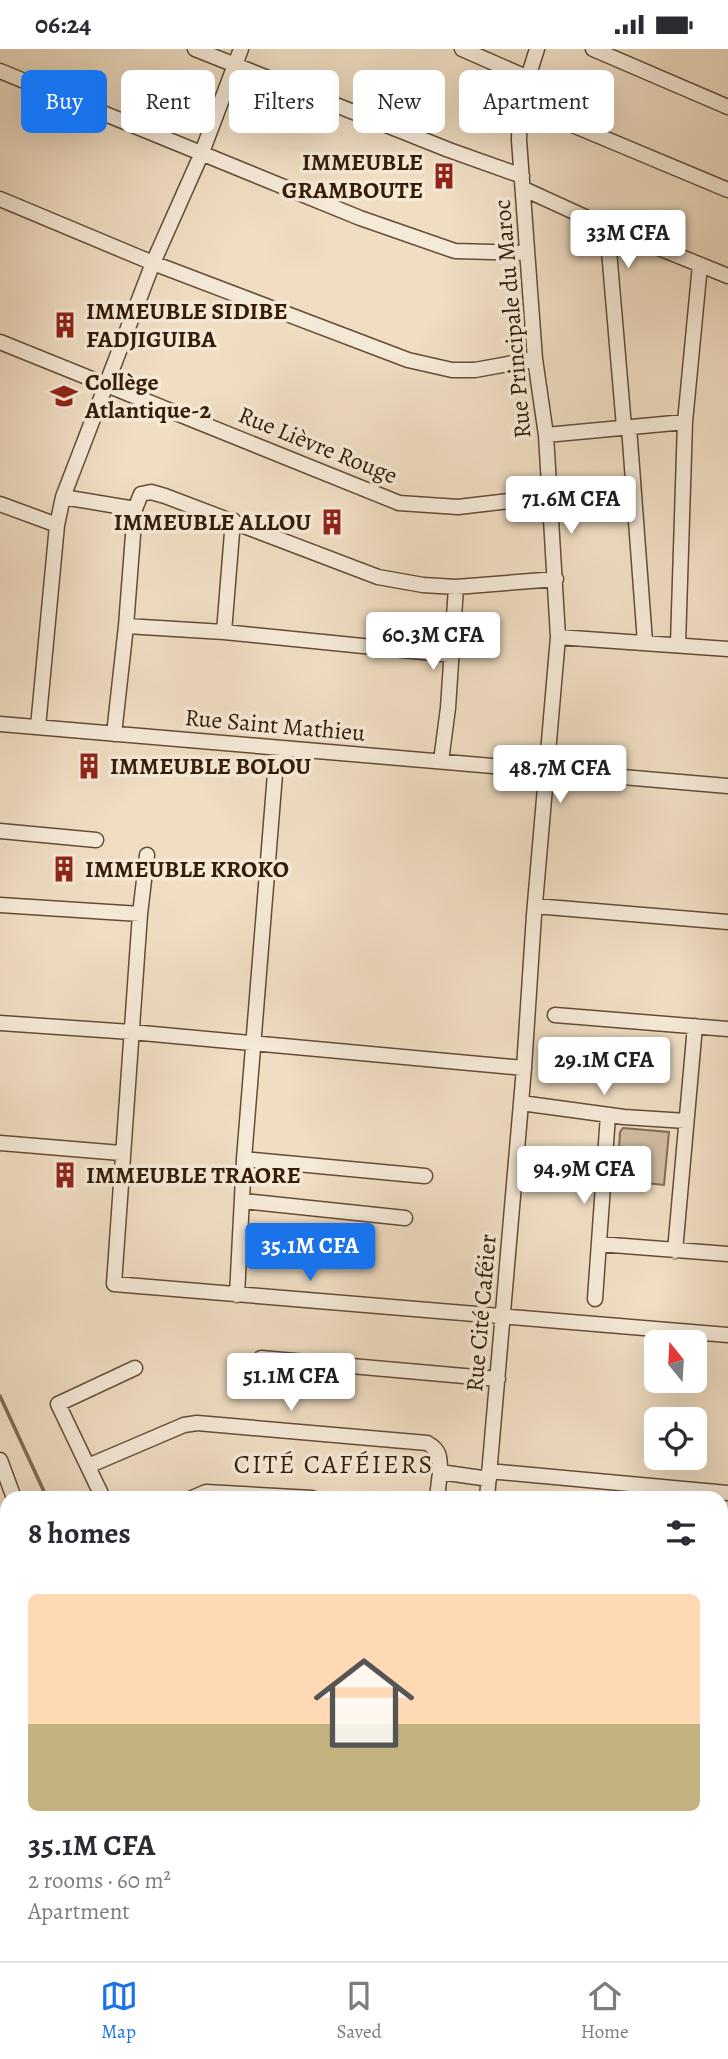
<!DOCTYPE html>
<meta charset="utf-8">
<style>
:root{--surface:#fff;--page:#f7f7f7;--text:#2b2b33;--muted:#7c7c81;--line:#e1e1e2;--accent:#1a73e8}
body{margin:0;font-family:Alegreya,serif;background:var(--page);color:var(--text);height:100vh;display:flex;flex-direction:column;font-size:26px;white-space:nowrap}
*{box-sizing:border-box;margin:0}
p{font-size:23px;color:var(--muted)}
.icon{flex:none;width:38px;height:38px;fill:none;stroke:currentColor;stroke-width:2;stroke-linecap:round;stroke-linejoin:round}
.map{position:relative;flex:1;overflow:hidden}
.sheet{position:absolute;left:0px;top:1442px;width:728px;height:471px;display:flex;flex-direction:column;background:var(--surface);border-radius:21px 21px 0 0;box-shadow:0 7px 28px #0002}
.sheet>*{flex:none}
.top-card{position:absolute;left:21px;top:21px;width:686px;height:63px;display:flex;gap:14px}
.needle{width:46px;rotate:342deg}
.tools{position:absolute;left:644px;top:1281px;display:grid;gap:14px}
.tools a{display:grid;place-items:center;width:63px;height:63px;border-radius:10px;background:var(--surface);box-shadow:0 7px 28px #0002;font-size:35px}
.price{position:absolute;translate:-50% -60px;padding:0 16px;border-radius:7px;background:#fff;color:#222;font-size:23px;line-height:46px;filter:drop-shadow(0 2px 4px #0008)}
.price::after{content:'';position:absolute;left:50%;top:42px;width:21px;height:16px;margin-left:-10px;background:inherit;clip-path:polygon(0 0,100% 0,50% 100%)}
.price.on{background:var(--accent);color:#fff}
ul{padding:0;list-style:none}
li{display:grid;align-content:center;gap:14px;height:371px;padding:0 28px}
li span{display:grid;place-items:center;height:217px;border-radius:10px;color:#555}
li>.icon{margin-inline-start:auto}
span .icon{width:126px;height:126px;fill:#fffc;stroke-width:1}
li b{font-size:30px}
h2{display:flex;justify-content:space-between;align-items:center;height:84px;padding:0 28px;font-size:30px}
.pill{padding:0 24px;border-radius:10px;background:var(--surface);box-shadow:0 7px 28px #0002;font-size:24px;line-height:63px}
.pill.on{background:var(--accent);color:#fff}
.status{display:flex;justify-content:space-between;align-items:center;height:49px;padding:0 35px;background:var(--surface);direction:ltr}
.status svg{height:19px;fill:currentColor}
.tabs{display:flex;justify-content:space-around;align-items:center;height:98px;border-top:2px solid var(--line);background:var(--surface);font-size:19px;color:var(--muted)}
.tabs a{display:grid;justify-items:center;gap:4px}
.tabs .on{color:var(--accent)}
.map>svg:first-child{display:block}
.green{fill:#d0bca2;stroke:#826c55;stroke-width:2}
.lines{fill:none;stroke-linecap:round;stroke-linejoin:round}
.stream{stroke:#7f6952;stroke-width:3.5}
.minor-casing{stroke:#644d36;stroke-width:17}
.minor{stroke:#f5e9d7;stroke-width:14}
.labels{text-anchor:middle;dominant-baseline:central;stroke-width:7;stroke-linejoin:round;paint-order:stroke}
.poi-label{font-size:24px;font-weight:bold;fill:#351d08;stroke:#f5e9d7;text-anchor:start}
.street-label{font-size:24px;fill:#351d08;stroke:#f5e9d7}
.neighbourhood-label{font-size:26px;letter-spacing:2px;fill:#351d08;stroke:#f5e9d7}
</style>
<div class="status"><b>06:24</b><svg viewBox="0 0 49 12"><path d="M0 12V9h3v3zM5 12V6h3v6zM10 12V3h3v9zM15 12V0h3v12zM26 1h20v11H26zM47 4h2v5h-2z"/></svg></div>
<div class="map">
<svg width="728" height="1912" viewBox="0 0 728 1912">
<rect width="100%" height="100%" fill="#f0ddc2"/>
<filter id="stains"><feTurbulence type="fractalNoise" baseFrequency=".00286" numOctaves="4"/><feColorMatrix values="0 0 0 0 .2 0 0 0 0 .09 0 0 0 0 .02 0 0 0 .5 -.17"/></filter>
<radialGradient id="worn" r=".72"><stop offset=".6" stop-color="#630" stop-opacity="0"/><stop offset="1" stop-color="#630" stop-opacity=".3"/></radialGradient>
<path class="green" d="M623,1079L669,1083L664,1136L617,1131L620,1083Z"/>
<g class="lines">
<path class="stream" d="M0,1347L47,1449
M259,1906L262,1912"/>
<g class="minor-casing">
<path id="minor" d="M195,0L449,101L522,127
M462,0L526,28
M593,0L728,58
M0,22L360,169L455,202L527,204
M520,54L728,141
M524,140L607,178L624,378
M0,150L153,214L408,311L452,321H475L535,310
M607,178L728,227
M0,293L399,454L458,458L551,447
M685,373L700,216
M629,378L645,593
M546,386L685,373L678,595
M63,448L135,460L126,577L224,583L452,606
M0,455L57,476
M135,460L141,445L151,443L165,447L378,528L423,536L456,538L556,530
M224,583L233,471
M558,588L728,600
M0,675L728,737
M38,678L57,476L63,448L153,214L201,106L241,0
M114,685L126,577
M441,712L448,659L456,538
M0,782L96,791
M147,806L140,865L114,1235L728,1286
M0,856L140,865
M535,857L728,873
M555,966L728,980
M0,974L131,983L524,1019
M521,1054L624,1068L686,1072
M0,1094L121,1104
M244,1110L425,1127
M243,1152L405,1169
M599,1195L728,1205
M675,1202L695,977
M237,1246L244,1110L277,700
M595,1250L608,1066
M261,1309L498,1330
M0,1411L14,1449
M88,1417L184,1376L197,1374L427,1394C440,1401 440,1408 440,1423L489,1430
M489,1422L728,1444
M103,1449L58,1355L135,1319
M192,1449L206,1443L312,1449
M437,1449L440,1423
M487,1449L524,1019L534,866L558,588L546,386L535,310L519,91L520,54L537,0
M0,1481L7,1476
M721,1556L728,1557
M0,1614L7,1611
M721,1654H728
M721,1719H728
M721,1799L728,1801
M0,1851L7,1872
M721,1886L728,1888
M308,1906L311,1912
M10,1912L25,1906
M201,1912L216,1906
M388,1912L389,1906
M705,1912L707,1906"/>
</g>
<use href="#minor" class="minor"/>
</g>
<defs>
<g id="building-bare" transform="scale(2.1)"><path d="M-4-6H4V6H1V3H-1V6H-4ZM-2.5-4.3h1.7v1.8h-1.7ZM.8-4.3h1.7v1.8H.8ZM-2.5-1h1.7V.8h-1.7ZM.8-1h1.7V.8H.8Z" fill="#8f2418" stroke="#f5e9d7" stroke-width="2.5" paint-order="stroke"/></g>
<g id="school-bare" transform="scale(2.1)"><path d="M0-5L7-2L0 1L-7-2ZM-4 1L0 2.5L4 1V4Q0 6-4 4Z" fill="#8f2418" stroke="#f5e9d7" stroke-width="2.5" paint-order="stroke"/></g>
</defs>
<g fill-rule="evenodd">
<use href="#building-bare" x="444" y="127"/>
<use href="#building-bare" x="65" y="276"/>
<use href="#school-bare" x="64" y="347"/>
<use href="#building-bare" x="332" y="473"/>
<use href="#building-bare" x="89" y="717"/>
<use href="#building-bare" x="64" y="820"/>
<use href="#building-bare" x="65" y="1126"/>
</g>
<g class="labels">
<g class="poi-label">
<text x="423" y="113" text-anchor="end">IMMEUBLE<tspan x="423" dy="28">GRAMBOUTE</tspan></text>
<text x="86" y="262">IMMEUBLE SIDIBE<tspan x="86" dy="28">FADJIGUIBA</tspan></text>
<text x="85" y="333">Collège<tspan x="85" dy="28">Atlantique-2</tspan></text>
<text x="311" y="473" text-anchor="end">IMMEUBLE ALLOU</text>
<text x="110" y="717">IMMEUBLE BOLOU</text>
<text x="85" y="820">IMMEUBLE KROKO</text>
<text x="86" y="1126">IMMEUBLE TRAORE</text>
</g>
<g class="street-label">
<text transform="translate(512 270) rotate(-95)">Rue Principale du Maroc</text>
<text transform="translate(318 396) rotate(22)">Rue Lièvre Rouge</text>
<text transform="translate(275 676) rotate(5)">Rue Saint Mathieu</text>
<text transform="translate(481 1264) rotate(-85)">Rue Cité Caféier</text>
</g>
<g class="neighbourhood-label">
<text x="334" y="1415">CITÉ CAFÉIERS</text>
</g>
</g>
<rect width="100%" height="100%" filter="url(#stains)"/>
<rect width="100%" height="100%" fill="url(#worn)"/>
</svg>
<div class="tools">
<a><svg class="needle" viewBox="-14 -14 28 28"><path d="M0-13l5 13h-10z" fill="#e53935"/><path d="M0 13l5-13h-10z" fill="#7c7c81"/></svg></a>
<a><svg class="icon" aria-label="locate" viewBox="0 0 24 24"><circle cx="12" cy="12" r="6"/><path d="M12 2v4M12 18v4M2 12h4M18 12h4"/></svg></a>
</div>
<b class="price" style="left:628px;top:221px">33M CFA</b>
<b class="price" style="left:571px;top:487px">71.6M CFA</b>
<b class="price" style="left:433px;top:623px">60.3M CFA</b>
<b class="price" style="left:560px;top:756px">48.7M CFA</b>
<b class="price" style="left:604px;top:1048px">29.1M CFA</b>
<b class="price" style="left:584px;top:1157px">94.9M CFA</b>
<b class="price on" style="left:310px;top:1234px">35.1M CFA</b>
<b class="price" style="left:291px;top:1364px">51.1M CFA</b>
<div class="top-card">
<a class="pill on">Buy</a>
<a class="pill">Rent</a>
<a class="pill">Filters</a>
<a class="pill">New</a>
<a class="pill">Apartment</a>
</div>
<section class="sheet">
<h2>8 homes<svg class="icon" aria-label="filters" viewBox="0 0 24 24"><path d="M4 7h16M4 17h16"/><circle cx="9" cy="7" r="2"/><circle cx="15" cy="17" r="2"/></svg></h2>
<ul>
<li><span style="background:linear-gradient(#ffd9b3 60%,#c2b280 0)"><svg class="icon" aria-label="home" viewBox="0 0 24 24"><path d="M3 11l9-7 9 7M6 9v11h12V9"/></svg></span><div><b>35.1M CFA</b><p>2 rooms · 60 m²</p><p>Apartment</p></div></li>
</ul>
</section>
</div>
<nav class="tabs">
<a class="on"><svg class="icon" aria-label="map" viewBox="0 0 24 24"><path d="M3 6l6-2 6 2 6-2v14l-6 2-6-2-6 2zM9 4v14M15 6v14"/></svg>Map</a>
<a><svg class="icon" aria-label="saved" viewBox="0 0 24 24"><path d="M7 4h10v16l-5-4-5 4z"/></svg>Saved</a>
<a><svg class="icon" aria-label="home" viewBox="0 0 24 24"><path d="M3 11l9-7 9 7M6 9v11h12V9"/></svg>Home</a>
</nav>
